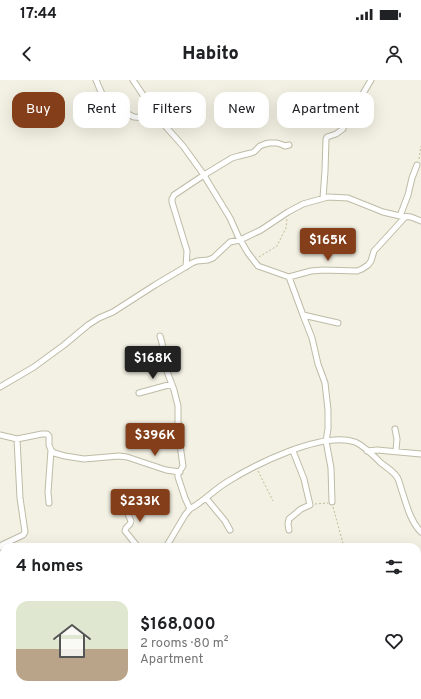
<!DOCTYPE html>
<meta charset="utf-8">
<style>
:root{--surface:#fff;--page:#f6f6f6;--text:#202124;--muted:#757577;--line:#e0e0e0;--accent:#843f1a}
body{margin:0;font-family:Overpass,sans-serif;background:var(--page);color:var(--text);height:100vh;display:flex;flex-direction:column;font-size:15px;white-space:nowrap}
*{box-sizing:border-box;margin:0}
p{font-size:13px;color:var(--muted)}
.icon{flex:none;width:22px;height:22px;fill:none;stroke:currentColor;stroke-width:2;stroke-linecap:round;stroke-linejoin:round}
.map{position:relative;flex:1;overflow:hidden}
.details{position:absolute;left:0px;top:463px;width:421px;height:156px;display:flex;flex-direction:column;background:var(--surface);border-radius:12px 12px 0 0;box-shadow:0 4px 16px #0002}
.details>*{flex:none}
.guide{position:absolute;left:12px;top:12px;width:397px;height:36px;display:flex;gap:8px}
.price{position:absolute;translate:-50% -34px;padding:0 9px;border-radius:4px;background:var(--accent);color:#fff;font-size:13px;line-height:26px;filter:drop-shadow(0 1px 2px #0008)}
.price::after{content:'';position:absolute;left:50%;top:24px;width:12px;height:9px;margin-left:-6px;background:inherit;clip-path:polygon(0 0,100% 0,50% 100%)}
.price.current{background:#222;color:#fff}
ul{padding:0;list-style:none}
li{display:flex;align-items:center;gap:12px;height:100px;padding:0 16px}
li+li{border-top:1px solid var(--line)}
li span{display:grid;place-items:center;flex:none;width:112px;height:80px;border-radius:12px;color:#555}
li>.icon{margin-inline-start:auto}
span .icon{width:48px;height:48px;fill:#fffc;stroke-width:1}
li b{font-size:17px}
h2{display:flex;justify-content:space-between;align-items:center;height:48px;padding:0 16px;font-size:17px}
.tag{padding:0 14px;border-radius:12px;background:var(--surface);box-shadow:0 4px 16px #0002;font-size:14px;line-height:36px}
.tag.current{background:var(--accent);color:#fff}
.status{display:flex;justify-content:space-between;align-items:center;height:28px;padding:0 20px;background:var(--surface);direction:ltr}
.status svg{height:11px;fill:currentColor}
header{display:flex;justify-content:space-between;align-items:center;height:52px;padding:0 16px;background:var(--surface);font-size:18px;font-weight:800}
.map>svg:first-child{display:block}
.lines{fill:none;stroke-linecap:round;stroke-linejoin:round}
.street-casing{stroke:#bebba6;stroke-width:7}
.path{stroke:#c1ba96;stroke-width:1;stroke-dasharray:2 2;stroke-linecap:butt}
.street{stroke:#fff;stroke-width:5}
</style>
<div class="status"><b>17:44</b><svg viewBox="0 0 49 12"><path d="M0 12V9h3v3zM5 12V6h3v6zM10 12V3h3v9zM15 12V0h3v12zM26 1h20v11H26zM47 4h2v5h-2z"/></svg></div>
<header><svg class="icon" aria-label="back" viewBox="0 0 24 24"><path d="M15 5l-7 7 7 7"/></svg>Habito<svg class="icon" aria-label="person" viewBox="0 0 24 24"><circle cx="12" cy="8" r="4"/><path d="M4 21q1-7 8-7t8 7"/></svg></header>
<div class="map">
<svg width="421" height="619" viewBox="0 0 421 619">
<rect width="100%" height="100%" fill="#f3f1e3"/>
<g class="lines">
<g class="street-casing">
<path id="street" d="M96,0C100,9 103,20 111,26L134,37L159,39
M133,0L159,39L183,66L204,95L174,115L172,119V122L187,171L186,187
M289,65L285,66L283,65L277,63H269L265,64L260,66L254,72L251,73L239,76L232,78L204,95L208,102L230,138L238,156L245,168L248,173L258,186L289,197L311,191L323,190L357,191L362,189L368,185L371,181L374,171L397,146L405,137
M323,118L325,91L326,59L327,57L336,54L343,49L346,35L348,30L361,17L371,0
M400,136L408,115L412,98L417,85
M289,197L303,235L338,243
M303,235L312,258L318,284L325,303L328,330V349L326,361L331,388L332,422
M160,256L162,263L165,286L174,310L178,326V351L183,386L178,394V397L185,418L190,429L185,435L166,467
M0,307L34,287L64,265L88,245L99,238L113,232L155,205L192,183L197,181L208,180L213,178L230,162L240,160L261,150L288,132L303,124L328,117L348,118L383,132L400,136L411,137L421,141
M139,313L172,304
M395,349L397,359L396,371
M0,355L17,359L42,354H47L49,356V365L51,370L54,373L65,376L84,379L119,376L127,377L166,390L180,392
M367,371L377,370L421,374
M206,418L225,441L230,450
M49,423L48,412L51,370
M124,425L131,441L130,444L126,448L125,451L138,467
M190,429C204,421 214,410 227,402C256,384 322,351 355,362C362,365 375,377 381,383C386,387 393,391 397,397C399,400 400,405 401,408C406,423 410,441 421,452
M289,450L288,444L289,439L301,429L310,425L304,399L293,371
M0,467L2,465L23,455L25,452L20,418L17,359
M0,559L4,558
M417,560H421
M0,579L4,581
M52,615L53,619
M57,615L61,619
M217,615L219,619"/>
</g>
<path class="path" d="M419,79L421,66
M259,177L277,166L286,148L287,139
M258,391L273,421
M315,424L328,423
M333,427L344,467"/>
<use href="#street" class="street"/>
</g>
</svg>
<b class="price" style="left:328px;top:182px">$165K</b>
<b class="price current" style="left:153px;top:300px">$168K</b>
<b class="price" style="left:155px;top:377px">$396K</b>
<b class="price" style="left:140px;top:443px">$233K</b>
<div class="guide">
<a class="tag current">Buy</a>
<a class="tag">Rent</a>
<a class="tag">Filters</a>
<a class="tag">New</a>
<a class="tag">Apartment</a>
</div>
<section class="details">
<h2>4 homes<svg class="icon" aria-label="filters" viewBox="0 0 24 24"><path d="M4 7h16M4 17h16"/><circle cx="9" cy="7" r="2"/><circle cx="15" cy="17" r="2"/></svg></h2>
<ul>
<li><span style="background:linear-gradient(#dfe7d0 60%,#b9a48a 0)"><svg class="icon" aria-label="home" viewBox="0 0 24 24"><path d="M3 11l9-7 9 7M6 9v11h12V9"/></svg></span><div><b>$168,000</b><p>2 rooms · 80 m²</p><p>Apartment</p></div><svg class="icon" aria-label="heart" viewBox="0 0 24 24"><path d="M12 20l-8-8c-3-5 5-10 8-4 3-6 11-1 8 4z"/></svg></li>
</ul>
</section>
</div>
